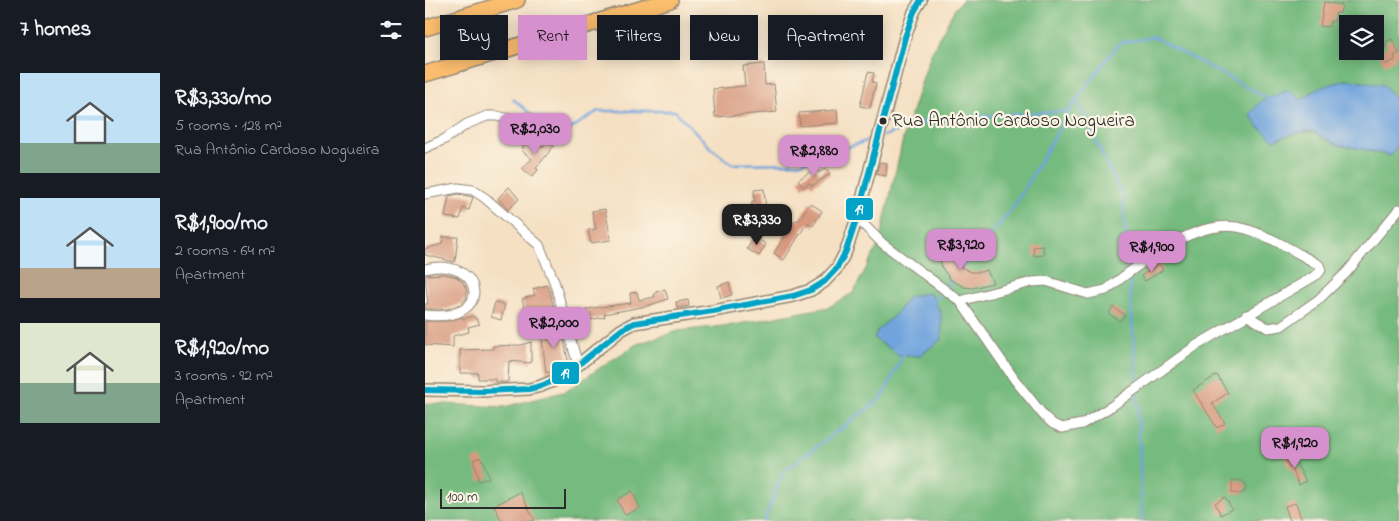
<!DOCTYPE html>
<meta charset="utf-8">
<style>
:root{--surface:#171b24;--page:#20242c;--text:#f1f3f6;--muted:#9ea1a6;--accent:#d690ce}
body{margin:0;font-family:"Indie Flower",sans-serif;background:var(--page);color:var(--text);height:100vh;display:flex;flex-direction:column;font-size:19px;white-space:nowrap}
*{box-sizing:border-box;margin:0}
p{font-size:16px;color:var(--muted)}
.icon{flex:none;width:28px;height:28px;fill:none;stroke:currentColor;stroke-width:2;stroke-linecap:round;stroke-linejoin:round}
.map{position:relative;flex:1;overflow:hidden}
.side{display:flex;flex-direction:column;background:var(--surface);width:425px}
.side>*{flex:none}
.hud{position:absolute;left:15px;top:15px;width:475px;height:45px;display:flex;gap:10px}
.tools{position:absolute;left:914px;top:15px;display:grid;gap:10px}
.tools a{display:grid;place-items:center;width:45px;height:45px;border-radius:0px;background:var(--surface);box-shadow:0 2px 12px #0003;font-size:25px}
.scale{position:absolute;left:15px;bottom:12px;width:126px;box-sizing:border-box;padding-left:5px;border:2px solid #2b2b2b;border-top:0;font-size:14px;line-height:18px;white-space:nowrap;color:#2b2b2b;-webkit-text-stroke:4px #fcf5e5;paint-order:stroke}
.price{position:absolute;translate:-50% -42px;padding:0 11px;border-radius:10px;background:var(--accent);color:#111;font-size:16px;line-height:32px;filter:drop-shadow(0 1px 2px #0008)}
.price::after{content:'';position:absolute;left:50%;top:30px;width:15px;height:11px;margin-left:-8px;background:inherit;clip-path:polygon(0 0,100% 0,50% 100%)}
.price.on{background:#222;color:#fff}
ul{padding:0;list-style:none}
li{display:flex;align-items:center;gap:15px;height:125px;padding:0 20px}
li span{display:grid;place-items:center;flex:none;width:140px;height:100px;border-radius:0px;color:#555}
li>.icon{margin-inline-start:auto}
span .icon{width:60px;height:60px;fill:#fffc;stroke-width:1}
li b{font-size:21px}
h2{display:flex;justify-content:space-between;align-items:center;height:60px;padding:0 20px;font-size:21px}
.pill{padding:0 18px;border-radius:0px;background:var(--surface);box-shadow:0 2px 12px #0003;font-size:18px;line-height:45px}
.pill.on{background:var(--accent);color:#111}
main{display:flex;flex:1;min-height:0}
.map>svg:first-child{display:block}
.forest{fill:#75ba7e;stroke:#507254;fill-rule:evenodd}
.water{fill:#71a4dd;stroke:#4e6884}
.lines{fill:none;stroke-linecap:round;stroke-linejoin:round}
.stream{stroke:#71a4dd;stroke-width:2.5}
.building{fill:#d7987d}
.minor-casing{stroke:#908677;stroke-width:11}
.secondary-casing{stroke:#908677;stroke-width:14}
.motorway-casing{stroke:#908677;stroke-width:18}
.minor{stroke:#fff;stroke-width:9}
.secondary{stroke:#fde5c5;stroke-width:11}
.motorway{stroke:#fbbd6e;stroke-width:15}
.bus-1-casing{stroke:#fcf5e5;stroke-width:10}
.bus-1{stroke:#02a3c6;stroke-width:6}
.bus-dot{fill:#2b2b2b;stroke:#fcf5e5;stroke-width:2}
.labels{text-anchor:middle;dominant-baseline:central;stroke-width:4.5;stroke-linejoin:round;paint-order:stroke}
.bus-label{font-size:19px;fill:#2b2b2b;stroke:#fcf5e5;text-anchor:start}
.line-badge{stroke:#fcf5e5;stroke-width:2}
.badge-label{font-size:14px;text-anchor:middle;font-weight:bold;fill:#fff}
</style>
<main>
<section class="side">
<h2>7 homes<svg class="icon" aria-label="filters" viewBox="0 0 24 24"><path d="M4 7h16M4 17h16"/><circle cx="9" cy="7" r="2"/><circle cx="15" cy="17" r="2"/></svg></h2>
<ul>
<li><span style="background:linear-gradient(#bfe0f5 70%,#7fa58c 0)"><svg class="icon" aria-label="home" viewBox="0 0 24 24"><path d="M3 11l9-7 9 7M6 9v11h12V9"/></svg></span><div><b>R$3,330/mo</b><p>5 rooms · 128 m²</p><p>Rua Antônio Cardoso Nogueira</p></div></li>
<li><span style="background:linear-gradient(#bfe0f5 70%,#b9a48a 0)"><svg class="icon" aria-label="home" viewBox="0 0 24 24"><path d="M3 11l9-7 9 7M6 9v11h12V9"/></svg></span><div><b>R$1,900/mo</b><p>2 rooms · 64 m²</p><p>Apartment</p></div></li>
<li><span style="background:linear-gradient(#dfe7d0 60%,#7fa58c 0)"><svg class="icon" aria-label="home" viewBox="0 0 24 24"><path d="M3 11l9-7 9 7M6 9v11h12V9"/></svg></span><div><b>R$1,920/mo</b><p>3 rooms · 92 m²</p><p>Apartment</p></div></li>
</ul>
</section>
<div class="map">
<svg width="974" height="521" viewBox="0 0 974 521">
<rect width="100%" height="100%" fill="#fcf5e5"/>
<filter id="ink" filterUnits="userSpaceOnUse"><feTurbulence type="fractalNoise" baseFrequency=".02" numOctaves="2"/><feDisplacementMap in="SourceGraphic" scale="10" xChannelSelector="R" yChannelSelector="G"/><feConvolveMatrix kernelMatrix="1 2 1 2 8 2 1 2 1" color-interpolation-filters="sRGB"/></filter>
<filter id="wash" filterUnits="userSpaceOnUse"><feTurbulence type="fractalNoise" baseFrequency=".0096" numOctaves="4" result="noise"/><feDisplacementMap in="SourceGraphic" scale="20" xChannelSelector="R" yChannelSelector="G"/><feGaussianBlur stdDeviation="1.12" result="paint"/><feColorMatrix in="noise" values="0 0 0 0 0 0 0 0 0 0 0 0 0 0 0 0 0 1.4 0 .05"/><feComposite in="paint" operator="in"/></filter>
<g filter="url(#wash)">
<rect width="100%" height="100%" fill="#f5e0c3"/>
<path class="forest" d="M537,0H974V104L959,85L893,88L876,100L849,140L867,134L887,131L912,145L938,149L966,156L974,143V521H0V403L79,407L142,391L173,369L212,344L253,331L308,325L404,307L428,293L454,244L478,139L506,53L529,10ZM922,24H950V51H922ZM485,296L459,344L449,338L453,330L471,314Z"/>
<path class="water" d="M921,80L959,85L974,104V143L966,156L938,149L912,145L887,131L867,134L849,140L833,126L825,114L836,101L864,90L876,100L893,88Z
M505,293L516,313L517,339L494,356L474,355L449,338L453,330L471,314L484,296Z"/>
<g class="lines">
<path class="stream" d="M88,99L133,137L173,111H250L287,149L307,164L376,163L450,138
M652,101L698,198L704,270
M458,136L509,119L645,111
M537,269L590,205L651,100L694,43L728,37L844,99
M704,275L712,385
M521,288L528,279
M508,303L517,292
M712,390L717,521
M339,521L358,472L457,398L479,353"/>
</g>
<g id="blocks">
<path class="building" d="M899,2L917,5L915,13H911L909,22L905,21L904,27L895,26Z
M967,39L974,53L969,56L970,60L959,65L954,54L958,53L956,50L962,47L960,42Z
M339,64L340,85L349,84L352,112L290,117L288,89L320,86L318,66Z
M443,72L449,73L447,82L451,83L445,108L435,106Z
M412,110L413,123L375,126L374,113Z
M99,137L113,146L114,144L118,147L122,141L129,146L111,168L113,170L107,177L97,168L107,159L96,150L99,147L94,143Z
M455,162L462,163L461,176L451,174Z
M391,168L394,173L401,168L405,174L387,186L385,183L378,187L373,180Z
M84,187L94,199L83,210L73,198Z
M339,189L341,212L329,213L330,220L305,222L304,211L327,209V201H330L329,190Z
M33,194L48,197L44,210L38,208L35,219L20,217L24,196Z
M385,203L397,211L388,226L383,223L380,226L359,260L349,253L370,220L373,221Z
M180,209L186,240L166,243L163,230L171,229L167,211Z
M18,237H33L30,262L0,255V249L17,244Z
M329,237L341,244L334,256L322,249Z
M618,246L619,255L609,256L608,247Z
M528,247L530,258L536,267L546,272H556L562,270L568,283L547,288L539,287L526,280L517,268L512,248Z
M734,264L738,270L720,281L716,276Z
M19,274L32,277L39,284L42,291L41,298L35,304L22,309H0V304H3L0,275Z
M304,282L307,295L296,298L293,286Z
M123,285L129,308L114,313H101L97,299L110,295L108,289Z
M240,289L243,299L222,306L179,314L180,317L158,321L156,313L162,312L161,309L206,303L205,293L212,292L214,300L230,297L229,294L231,293V292Z
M263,300L264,306L252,308L251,302Z
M70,302L80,305L76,320L66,317Z
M688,307L700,315L695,321L684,314Z
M48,316L55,324L43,327L44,332L28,336V347L0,345V321H23L37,317L38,319Z
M135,326L139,340L143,361L135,363L136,366L129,368V371L121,373L117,338L124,336L122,330Z
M106,342V363L84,361L83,382H70V379H53V373H35V350L68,349V346L96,345Z
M792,375L803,393L787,403L800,423L792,428L768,390Z
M866,454L881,481L874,485L866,467L864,468L859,458Z
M55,457L57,461L58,460L64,478L54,481L48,460Z
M807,480L818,481V483L821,484L820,492H817V494L807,493Z
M207,491L215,508L200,515L192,500Z
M95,492L110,521H77L69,506Z
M800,497L807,509L796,515L790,503Z
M871,503L877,521H865L860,506Z"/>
</g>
</g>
<g filter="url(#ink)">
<use href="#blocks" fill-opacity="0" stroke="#908677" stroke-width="1"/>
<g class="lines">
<g class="minor-casing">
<path id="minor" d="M0,148L20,139L42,124L62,116H72L98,122
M0,194L33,188L48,190L60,198L114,245L129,281L153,365
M432,218L457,243L535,301L590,380L619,416L628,424L637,428L657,424L687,406L772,345L893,274L896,270L894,265C870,252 847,237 821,229C774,214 716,263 681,290L663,294L621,281L607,282L535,301
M0,269C58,255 72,324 0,315
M821,315L843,328L856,326L893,300L922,272L974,209"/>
</g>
<g class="secondary-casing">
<path id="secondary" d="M0,390L58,391L104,389L116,386L128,381L153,365L196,330L209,323L288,311L368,296L386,290L399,282L412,268L421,251L432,218L480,37L489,12L496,0"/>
</g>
<g class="motorway-casing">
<path id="motorway" d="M0,28L92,0
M0,74L245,0"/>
</g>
<use href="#minor" class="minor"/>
<use href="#secondary" class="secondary"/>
<use href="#motorway" class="motorway"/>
<g class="bus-1-casing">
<path id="bus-1" d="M0,390L58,391L104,389L116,386L128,381L153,365L196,330L209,323L288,311L368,296L386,290L399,282L412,268L421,251L432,218L480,37L489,12L496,0"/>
</g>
<use href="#bus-1" class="bus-1"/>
</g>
</g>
<circle class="bus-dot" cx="458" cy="121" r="4.5"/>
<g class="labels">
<g class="bus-label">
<text x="467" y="121">Rua Antônio Cardoso Nogueira</text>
</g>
</g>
<g class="line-badge">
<rect x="420" y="197" width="29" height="24" rx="5" fill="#02a3c6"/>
<rect x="126" y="361" width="29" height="24" rx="5" fill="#02a3c6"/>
</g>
<g class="badge-label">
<text x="434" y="214">19</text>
<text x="140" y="378">19</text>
</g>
</svg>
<div class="tools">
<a><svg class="icon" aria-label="layers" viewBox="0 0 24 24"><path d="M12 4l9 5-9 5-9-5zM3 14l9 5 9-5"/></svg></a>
</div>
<div class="scale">100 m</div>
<b class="price" style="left:110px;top:155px">R$2,030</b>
<b class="price" style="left:389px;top:177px">R$2,880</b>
<b class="price on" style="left:332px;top:246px">R$3,330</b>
<b class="price" style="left:536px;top:271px">R$3,920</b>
<b class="price" style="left:727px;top:273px">R$1,900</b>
<b class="price" style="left:129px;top:349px">R$2,000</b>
<b class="price" style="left:870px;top:469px">R$1,920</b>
<div class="hud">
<a class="pill">Buy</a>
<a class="pill on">Rent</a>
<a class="pill">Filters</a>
<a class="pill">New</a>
<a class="pill">Apartment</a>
</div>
</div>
</main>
